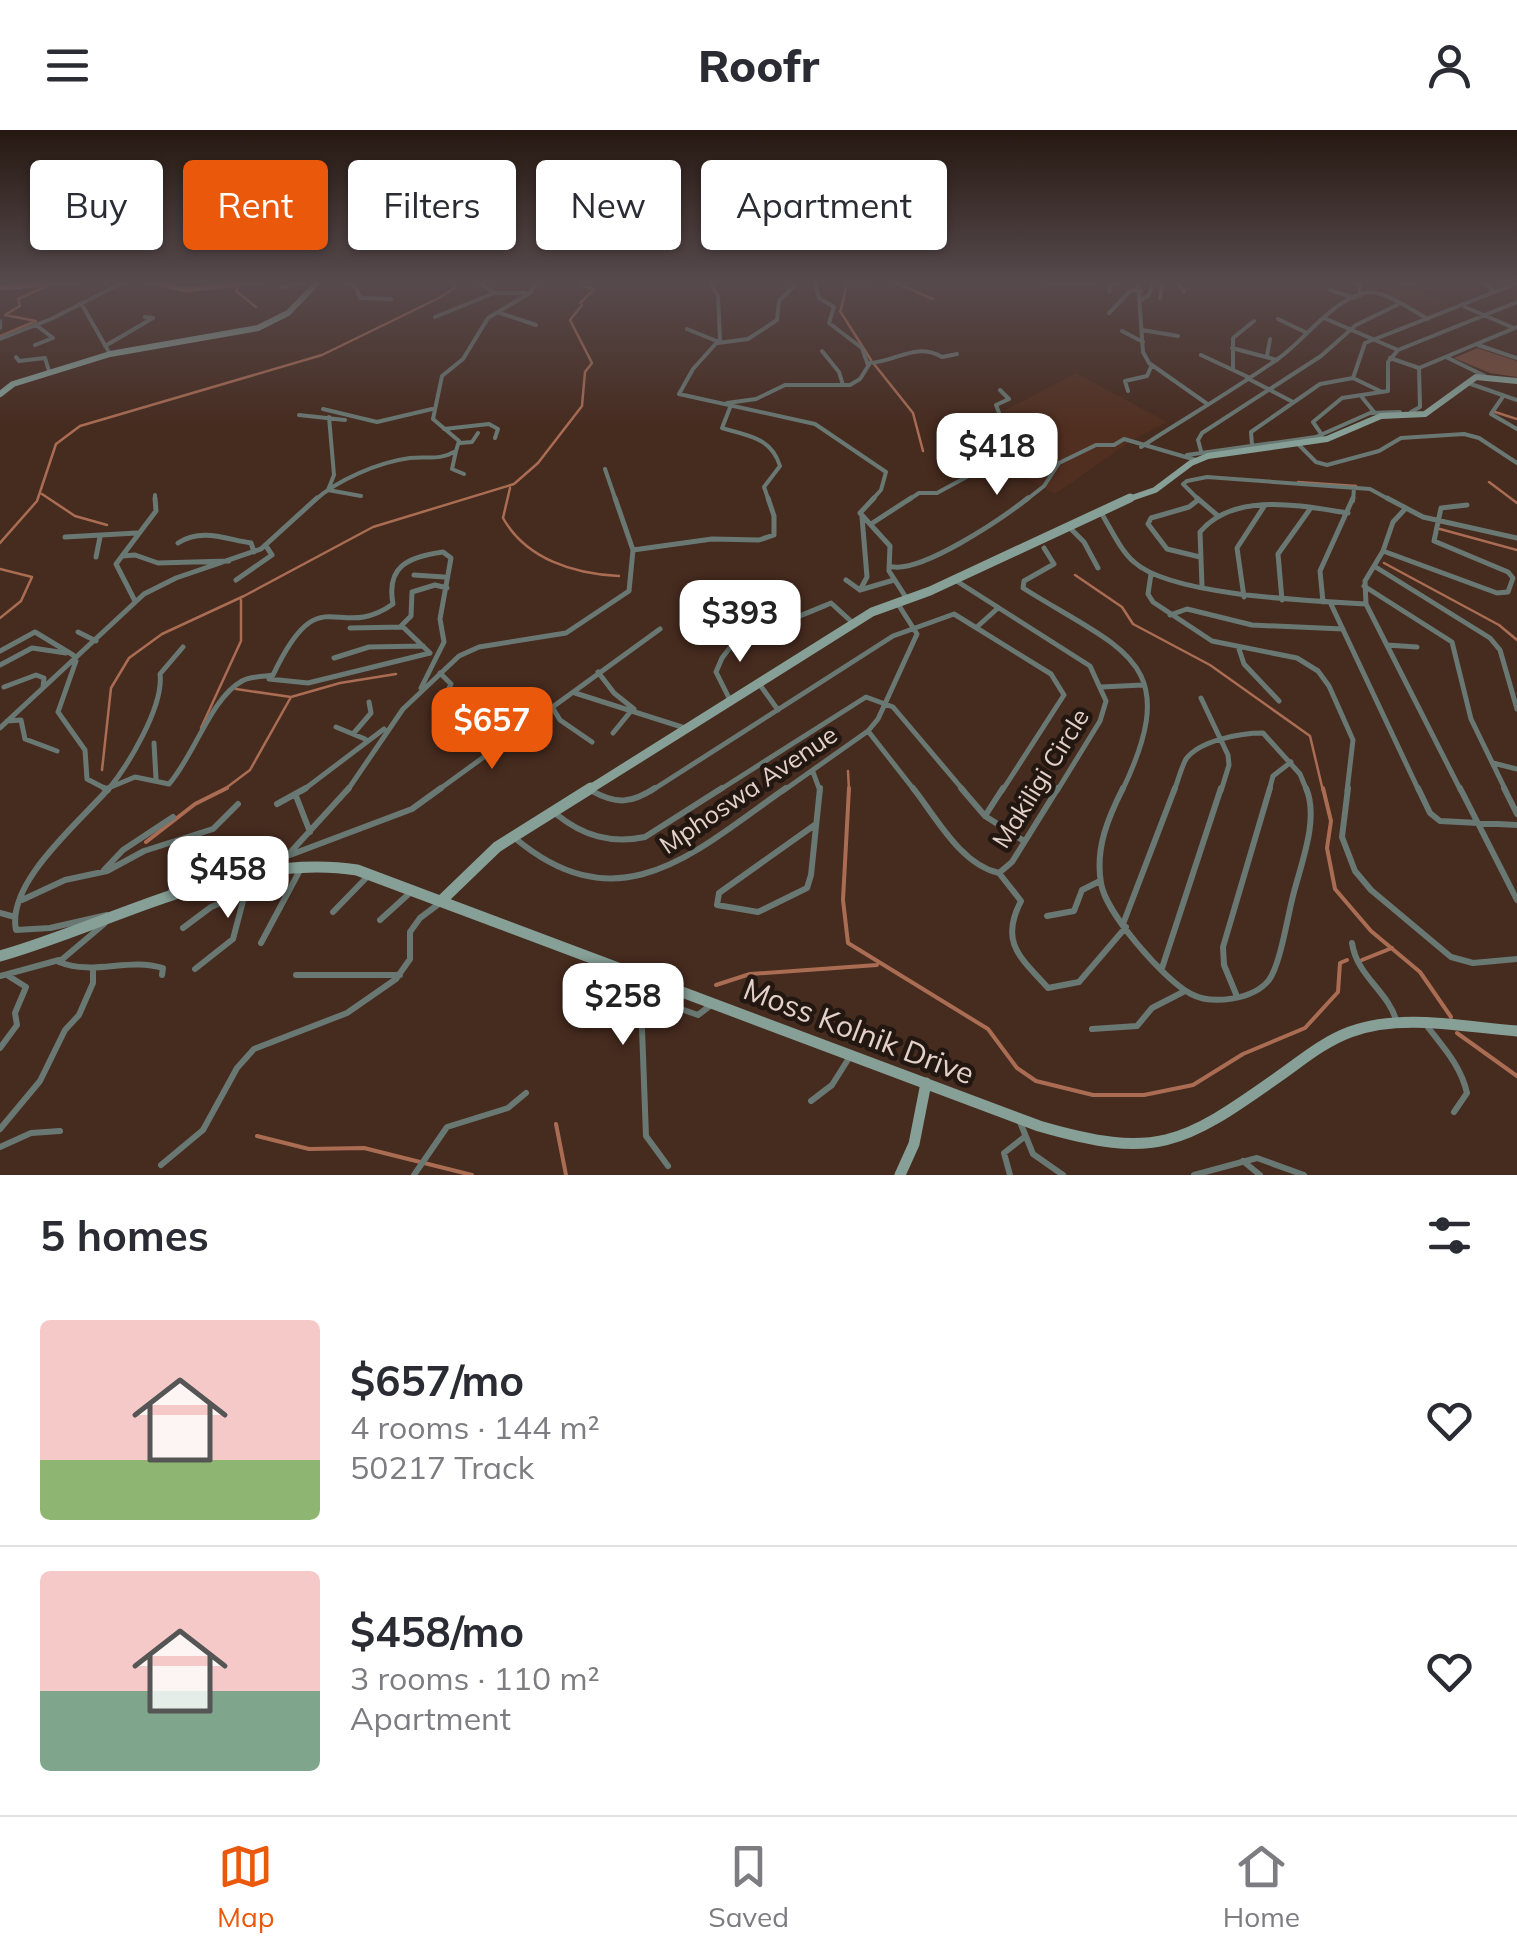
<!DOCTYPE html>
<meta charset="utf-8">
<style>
:root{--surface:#fff;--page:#f2f2f3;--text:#2b2b33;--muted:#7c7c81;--line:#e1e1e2;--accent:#ea580c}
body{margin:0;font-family:Mulish,sans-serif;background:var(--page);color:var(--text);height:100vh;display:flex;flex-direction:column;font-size:38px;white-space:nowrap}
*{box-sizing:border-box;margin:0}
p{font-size:32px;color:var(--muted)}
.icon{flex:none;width:55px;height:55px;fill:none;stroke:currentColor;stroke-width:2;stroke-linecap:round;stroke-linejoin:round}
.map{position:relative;height:1045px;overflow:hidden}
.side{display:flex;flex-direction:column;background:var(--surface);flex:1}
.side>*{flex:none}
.top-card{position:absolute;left:30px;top:30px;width:1000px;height:90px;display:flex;gap:20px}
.price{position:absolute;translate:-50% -85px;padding:0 22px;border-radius:20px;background:#fff;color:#222;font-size:32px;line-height:65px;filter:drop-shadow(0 2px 5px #0008)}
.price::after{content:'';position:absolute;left:50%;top:60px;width:30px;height:22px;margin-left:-15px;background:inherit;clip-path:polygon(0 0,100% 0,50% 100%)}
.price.selected{background:var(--accent);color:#fff}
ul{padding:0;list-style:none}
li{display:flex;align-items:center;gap:30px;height:250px;padding:0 40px}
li+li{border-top:2px solid var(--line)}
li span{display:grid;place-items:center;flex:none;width:280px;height:200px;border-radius:10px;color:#555}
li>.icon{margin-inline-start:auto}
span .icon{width:120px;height:120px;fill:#fffc;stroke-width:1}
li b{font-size:42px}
h2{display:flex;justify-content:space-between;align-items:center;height:120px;padding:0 40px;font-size:42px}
.pill{padding:0 35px;border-radius:10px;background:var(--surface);box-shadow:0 2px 8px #0004;font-size:35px;line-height:90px}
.pill.selected{background:var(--accent);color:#fff}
header{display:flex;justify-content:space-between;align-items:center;height:130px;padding:0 40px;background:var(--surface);font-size:45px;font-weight:800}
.dock{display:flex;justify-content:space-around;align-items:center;height:140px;border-top:2px solid var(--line);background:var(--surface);font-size:28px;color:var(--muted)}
.dock a{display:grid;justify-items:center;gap:5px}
.dock .selected{color:var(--accent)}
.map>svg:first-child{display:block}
.built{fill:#512f20}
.green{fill:#774c39}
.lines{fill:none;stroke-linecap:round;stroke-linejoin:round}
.stream-far1{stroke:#aa6d53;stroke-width:2.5}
.stream{stroke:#aa6d53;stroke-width:4}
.river{stroke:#aa6d53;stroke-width:5}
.street-far2{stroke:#697873;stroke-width:4}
.street-far1{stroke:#697873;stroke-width:5}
.street{stroke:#697873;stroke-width:6}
.secondary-far2{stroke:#86a097;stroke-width:6}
.secondary-far1{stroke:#86a097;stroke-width:9}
.secondary{stroke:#86a097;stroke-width:11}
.labels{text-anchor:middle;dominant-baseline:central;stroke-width:9;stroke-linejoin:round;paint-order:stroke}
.street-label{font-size:25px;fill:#e4d2ca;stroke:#231712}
.near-street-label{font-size:30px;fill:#e4d2ca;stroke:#231712}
</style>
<header><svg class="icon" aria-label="menu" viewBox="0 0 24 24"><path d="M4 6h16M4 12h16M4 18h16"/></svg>Roofr<svg class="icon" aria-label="person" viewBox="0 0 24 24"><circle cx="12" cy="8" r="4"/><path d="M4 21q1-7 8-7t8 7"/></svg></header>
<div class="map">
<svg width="1517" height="1045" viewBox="0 0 1517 1045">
<rect width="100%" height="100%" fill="#462b1f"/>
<path class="built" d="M1409,155L1452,177L1427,186L1380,159Z
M1076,243L1167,292L1131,311L1055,364L1020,344L1004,281Z"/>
<path class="green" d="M1477,218L1517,231V247L1490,243L1454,228Z"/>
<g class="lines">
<path class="stream-far1" d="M849,152H872
M893,152L933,169
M239,155L236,161L256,177
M580,173L594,159L583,156L586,152
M841,179L847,152
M840,181L871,230
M0,206L36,191L5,185L20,176L18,169L47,156
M874,234L913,283L923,321
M1495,282L1517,289
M1298,352L1356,356
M1489,352L1517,373
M510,358L503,388C526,429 574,444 619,446
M42,364L75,386L107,395
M1440,399L1517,420
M0,413L37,371L56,314L80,296L322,225L439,168L455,158L452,152
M1384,433L1499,495L1517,510
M0,439L32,447L21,471L0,488
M1075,445L1122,477L1133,494L1210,535L1310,606L1323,661
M236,559L291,567L340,553L396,544
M201,598L241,511V470
M102,640L111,558L129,528L162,504L244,466L373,397L514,354L538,333L582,276L585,242L592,233L570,190L582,175
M848,641L849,661
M222,661L250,640L291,567"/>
<path class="stream" d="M849,658L843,770L848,813L988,899L1017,938L1036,951L1093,965H1144L1193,955L1243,924L1305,898L1338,862L1340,833L1347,830
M1323,658L1331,691L1327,718L1335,759L1371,801L1420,842L1451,887
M146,712L195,674L227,658
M1362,830L1392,818
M716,855L750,844L877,835
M1457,903L1517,946
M556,994L566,1045
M257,1006L309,1019L364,1018L472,1045"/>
<path class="river" d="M150,152L186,160L257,152
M0,158L73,152"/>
<path class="street-far2" d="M344,152L356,157L360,168L391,169
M478,152L494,163H527
M710,152L718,166L720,209L693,239L679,264L815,294L886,342L881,360L871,371
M815,152L819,168L834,177L829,193L862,218L868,235
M1052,152L1048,155L1097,152
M1138,152L1143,222L1149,233L1206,273
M1177,152L1184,161
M1354,152L1360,155V166
M1398,152H1417
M1483,152L1495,162
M282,157L307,152
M1330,160L1355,168
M1110,161L1109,157L1118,152
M1160,168L1163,152
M1141,170L1149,165L1152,155
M81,173L110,224
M1465,177L1514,198
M500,183L536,195
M1109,183L1131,160L1141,161
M435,187L494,163
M1324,188L1398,220
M1278,189L1305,202
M0,191V198
M687,199L719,212
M1142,200L1178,206
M1122,201L1143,212
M0,209L51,189L124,152
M718,213L748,209L777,190L779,171L798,152
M35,215L53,208L36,195
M1478,215L1517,228
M105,216L153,188L145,187
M1232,218L1277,230
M822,221L839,242L843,255
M1201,225L1248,247
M1267,226L1270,209
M16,227L19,231L45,228L49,241
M1446,227L1485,246
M1390,228L1419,238
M1233,239V208L1254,191
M1247,248L1293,272
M1353,248L1382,262
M1468,253L1517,270
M1128,261L1125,251L1147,246L1151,237
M1361,266L1374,282
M1502,268L1491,284L1517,299
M727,273L756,269L785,255H850L860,249L870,233C897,231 916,212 942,227L957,224
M731,275L722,298C748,306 771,307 780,336L764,357L769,371
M323,279L377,292L432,279
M1411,282L1420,277L1419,238L1517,197
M299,285L345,290
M329,287L334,345L328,360L361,366
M444,299L489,294L498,299L495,308
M1322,305L1313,292L1342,268L1388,261V232L1398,220L1517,172
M460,313L472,312L478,303
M1298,314L1316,332L1327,335L1379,321L1401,308L1464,304L1479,308L1517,333
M1252,315L1251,302L1320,254L1353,248L1365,213L1517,153
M1141,317C1187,287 1234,260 1279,228C1306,209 1330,172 1364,163C1382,158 1413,181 1428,189
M456,321L452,339L464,344
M1201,321L1198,310L1202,303L1321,226L1356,195L1399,174
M1187,325L1316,307L1370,283L1400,282
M605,339L616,371
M1187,351L1207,347L1370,359L1392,371
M1187,351L1183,354L1200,371
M155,365V371
M314,371C337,350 379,332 410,328C428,326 439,331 456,321L459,311L433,289L442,246L463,229L488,188L530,163L537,152
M907,371L919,363H937L985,337L989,320L1006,322L1007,303L996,275L1009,269L1000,260
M1025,371L1044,356L1059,333L1096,315H1114L1124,309L1196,330
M1353,371L1354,358"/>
<path class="street-far1" d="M615,368L633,420
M874,368L860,383L890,416L889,441L907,469
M1197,368L1217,385
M1387,368L1423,387L1517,408
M1198,370L1189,377L1151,388L1148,394L1167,419L1200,427
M1406,378L1393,392L1383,421L1365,451L1366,474L1461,661
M1100,381C1110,397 1120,420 1134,432C1171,466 1314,471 1366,474
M871,394L911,368
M1070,398L1084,412L1098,438
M65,407L137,403
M178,413C202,398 225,409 251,413L254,422
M1044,418L1054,434L1024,451L1023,458C1123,521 1185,530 1122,661
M1383,421L1497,463L1508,462L1513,448L1508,442L1434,411L1441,378L1467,375
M122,426L135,425L158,433L229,431
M96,427L100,407
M889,436C918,446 1003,388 1028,368
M1374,436L1490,508L1500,520L1517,579
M1151,444L1148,464L1153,472L1212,511L1297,528L1318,541L1329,556L1353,610L1347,661
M414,445L444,447
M236,450L272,425L266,416
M846,450L860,460
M955,450L1090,536L1106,571L1100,591L1057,661
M1202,456L1200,402C1234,361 1302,376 1348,383
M1364,456L1452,512L1471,589L1506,661
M860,460L867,447L862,387
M860,460L894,450
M719,465L709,489C755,507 788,491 831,473L853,493
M1244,467L1237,418L1265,375
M1282,470L1278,424L1310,379
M135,471L116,434L156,381L155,368
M1323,472L1320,441L1353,368
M1330,472L1419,661
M1170,485L1187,479L1252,495L1343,499
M401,496L411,486L412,462L435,455L447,458
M978,496L998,478
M350,498L403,497L430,523
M78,502L96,511
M1387,515L1417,517
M1239,519L1244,534L1279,571
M0,521L35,502L73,525
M334,528L369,517L423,516
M76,531L58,582L85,620L87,649L108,660
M0,535L32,518L66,523
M598,542L614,563L634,579
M440,543L451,554L443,570
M269,549L308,553L430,523
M760,555L778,580
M4,557L36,545L44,548L43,557
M1101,557L1143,555
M575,563L685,598
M1201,568L1228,625L1229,635L1221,661
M730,570L716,542L722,528L742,502
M552,577L560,590L592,612
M7,591L21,590L25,609L57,621
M336,597L365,609
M0,598L144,464L176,448L261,419L317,368
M868,601L915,661
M613,603L631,581
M353,604L371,583L369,572
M154,613L156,649
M1493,633L1517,639
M813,642L820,661
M111,657L135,647L169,654C194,626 211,568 242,551C251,546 263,547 273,545C321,444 336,514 393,474C386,436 408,427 443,422L451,428L440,489L444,512L421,558
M107,661C128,636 164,576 160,544L183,517
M302,661L384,599
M347,661L403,579L459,526L479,517L566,503L629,461L633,420L712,409L759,410L774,405V386L768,368
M437,661L660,499
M651,661L893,506L954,484L1051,544L1064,565L1002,661
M718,661L866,567L893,577L964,661
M783,661L868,601L878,589L917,504L898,474
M1174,661C1178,651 1181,638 1186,629C1200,610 1242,603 1263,603L1300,644L1307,661
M1269,661L1273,646L1291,632"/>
<path class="street" d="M104,658L108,660
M913,658C936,687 961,735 999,743L1012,732L1058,658
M961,658L985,686L1024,711
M1123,658C1108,688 1095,718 1101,753C1105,782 1164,850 1191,864C1212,875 1253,870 1269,850C1281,833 1288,783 1294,762C1302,731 1319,688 1306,658
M1348,658L1342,707L1355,741L1371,760L1451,827L1473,833L1517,829
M1418,658L1430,683L1440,691L1517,695
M1460,658L1517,770
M1504,658L1517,684
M592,661C617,675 632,673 655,658
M296,666L310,702
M277,674L306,658
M556,684C583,706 611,714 645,707L722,658
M985,686L1003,658
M816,694L719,763L717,775L758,782L807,758L811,745L820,658
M516,709C621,796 696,721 786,658
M290,725L412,679L441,658
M277,737L349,658
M104,740L123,720L173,687
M999,743L1021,771C999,813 1021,828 1048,858L1079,852L1126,797
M171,761L253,734L275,735
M22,770L65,750L107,741L144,721L213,699L238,674
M333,782L368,746
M0,783L15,787
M107,785L50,798L16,800C6,752 81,691 109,658
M1047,786L1074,781L1082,760L1100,751
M380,790L412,761
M104,794L59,832C94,846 128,827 163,838L162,845
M1123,794L1175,658
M183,798L211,777L245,763
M261,813L300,740
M1352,813C1357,847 1389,861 1397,893
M1162,838L1221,658
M195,839L233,809L243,771L257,746
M296,845H400
M0,846L59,830
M1236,864L1224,835L1223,817L1270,658
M1427,896C1443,917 1461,936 1467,963L1454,982
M1092,899L1137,896L1152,878L1185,861
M0,918L17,895L15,883L26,857L7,845
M811,971L832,955L849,928
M1020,992L1033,1024L1063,1045
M0,999L40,951L65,900L79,885L93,853V841
M0,1017L31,1003L60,1001
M1243,1031L1260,1045
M161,1035L203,1000L237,938L254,919L347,883L396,849L410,829V802L420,788L440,773
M668,1036L646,1006L641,872L652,869L698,885L711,875
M414,1045L447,997L508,978L526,963
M1010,1045L1004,1023L1023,1008
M1194,1045L1257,1028L1304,1045"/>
<path class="secondary-far2" d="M0,264L13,254L110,224L258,198L288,183L318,152
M1123,371L1155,360L1191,333L1208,326L1327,309L1381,286L1425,284L1476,247L1517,251"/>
<path class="secondary-far1" d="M587,661L872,482L930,461L1130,368"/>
<path class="secondary" d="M442,770L497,717L591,658
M0,826C113,794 236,721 357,740L1039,996C1156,1030 1182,1015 1278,947C1301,931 1323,912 1350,902C1401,883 1464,897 1517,901
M900,1045L914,1014L926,953"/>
</g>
<linearGradient id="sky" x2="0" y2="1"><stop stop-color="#261811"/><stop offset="0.51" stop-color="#574a4d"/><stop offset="1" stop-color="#574a4d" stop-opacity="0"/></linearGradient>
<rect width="1517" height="298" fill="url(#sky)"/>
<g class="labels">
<g class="street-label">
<text transform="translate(1040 648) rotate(-58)">Makiligi Circle</text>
<text transform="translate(748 659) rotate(-34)">Mphoswa Avenue</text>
</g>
<g class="near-street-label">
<text transform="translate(859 901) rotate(21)">Moss Kolnik Drive</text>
</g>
</g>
</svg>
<b class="price" style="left:997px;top:368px">$418</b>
<b class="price" style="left:740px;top:535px">$393</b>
<b class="price selected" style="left:492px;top:642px">$657</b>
<b class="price" style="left:228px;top:791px">$458</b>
<b class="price" style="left:623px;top:918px">$258</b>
<div class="top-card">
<a class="pill">Buy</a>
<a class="pill selected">Rent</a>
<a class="pill">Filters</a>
<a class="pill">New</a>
<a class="pill">Apartment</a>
</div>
</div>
<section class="side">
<h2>5 homes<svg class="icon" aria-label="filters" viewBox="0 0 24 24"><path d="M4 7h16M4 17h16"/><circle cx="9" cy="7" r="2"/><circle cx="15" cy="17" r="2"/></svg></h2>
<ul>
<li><span style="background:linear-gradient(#f6c9c9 70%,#8fb573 0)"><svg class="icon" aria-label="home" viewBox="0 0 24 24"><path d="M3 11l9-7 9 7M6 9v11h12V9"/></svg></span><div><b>$657/mo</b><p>4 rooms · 144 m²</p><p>50217 Track</p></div><svg class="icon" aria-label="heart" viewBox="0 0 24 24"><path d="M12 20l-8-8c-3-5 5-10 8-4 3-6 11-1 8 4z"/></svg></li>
<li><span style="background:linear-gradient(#f6c9c9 60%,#7fa58c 0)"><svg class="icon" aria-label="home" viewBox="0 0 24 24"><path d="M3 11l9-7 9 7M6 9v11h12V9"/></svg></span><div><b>$458/mo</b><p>3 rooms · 110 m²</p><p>Apartment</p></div><svg class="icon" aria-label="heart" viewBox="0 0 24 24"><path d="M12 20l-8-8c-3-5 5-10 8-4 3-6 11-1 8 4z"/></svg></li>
</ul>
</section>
<nav class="dock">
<a class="selected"><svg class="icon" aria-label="map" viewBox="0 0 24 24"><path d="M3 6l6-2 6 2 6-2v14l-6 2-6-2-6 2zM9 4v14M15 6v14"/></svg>Map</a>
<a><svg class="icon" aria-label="saved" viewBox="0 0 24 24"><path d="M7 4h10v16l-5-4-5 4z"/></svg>Saved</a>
<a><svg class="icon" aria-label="home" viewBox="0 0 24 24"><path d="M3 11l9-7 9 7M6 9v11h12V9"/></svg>Home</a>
</nav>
